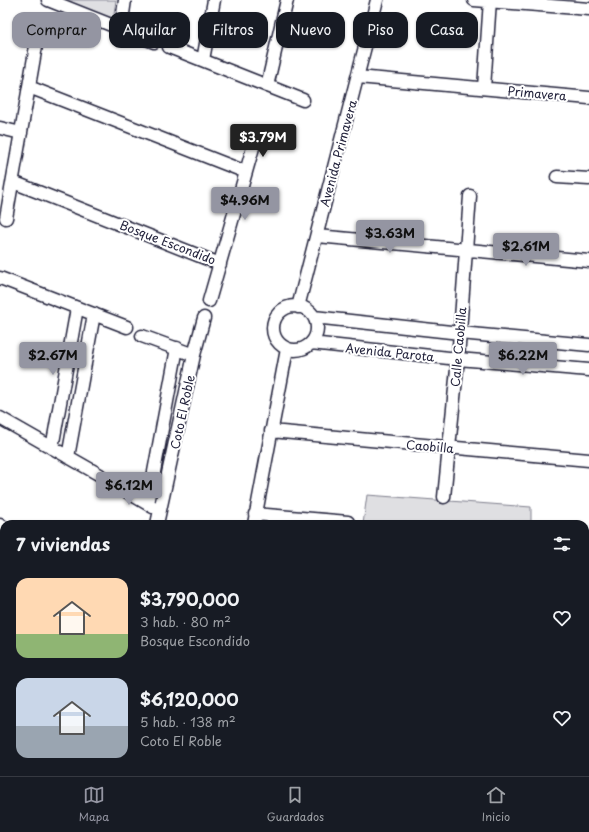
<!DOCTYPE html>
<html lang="es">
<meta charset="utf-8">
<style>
:root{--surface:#171b24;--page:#242831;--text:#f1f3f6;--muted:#9ea1a6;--line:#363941;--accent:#9495a2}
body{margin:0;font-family:"Playpen Sans",sans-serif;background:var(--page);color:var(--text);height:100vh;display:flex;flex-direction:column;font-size:15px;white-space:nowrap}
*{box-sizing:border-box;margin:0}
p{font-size:13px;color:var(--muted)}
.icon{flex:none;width:22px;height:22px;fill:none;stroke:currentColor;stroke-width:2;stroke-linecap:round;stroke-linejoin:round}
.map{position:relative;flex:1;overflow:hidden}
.sheet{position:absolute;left:0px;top:520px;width:589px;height:256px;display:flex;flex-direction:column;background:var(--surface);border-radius:12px 12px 0 0;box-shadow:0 1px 3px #0004}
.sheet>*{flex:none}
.hud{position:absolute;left:12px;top:12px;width:565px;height:36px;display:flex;gap:8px}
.price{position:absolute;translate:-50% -34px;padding:0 9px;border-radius:4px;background:var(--accent);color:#111;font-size:13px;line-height:26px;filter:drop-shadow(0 1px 2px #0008)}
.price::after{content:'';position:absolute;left:50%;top:24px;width:12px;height:9px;margin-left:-6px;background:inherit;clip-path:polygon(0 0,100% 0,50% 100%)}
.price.selected{background:#222;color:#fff}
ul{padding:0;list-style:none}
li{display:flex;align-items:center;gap:12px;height:100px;padding:0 16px}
li span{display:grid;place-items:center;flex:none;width:112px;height:80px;border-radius:12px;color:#555}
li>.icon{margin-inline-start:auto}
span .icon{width:48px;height:48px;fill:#fffc;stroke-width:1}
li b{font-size:17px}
h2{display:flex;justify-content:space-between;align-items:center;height:48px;padding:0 16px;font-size:17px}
.pill{padding:0 14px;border-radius:12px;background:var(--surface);box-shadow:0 1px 3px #0004;font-size:14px;line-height:36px}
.pill.selected{background:var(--accent);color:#111}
.menu{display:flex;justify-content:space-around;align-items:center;height:56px;border-top:1px solid var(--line);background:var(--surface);font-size:11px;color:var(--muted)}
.menu a{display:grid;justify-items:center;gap:2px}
.menu .selected{color:var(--accent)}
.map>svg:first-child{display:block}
.grass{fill:url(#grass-tufts);stroke:#80808e}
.park{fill:#dfdfe2;stroke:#80808e}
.building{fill:#c8c8cf;stroke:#22223b}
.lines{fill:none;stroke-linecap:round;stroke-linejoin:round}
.minor-casing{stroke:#22223b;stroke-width:15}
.minor{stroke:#fff;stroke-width:12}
.labels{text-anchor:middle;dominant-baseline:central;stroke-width:4;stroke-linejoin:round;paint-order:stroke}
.street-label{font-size:12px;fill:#22223b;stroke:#fff}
</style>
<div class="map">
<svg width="589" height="776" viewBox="0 0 589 776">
<defs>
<pattern id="grass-tufts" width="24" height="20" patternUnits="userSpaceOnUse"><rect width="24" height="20" fill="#dfdfe2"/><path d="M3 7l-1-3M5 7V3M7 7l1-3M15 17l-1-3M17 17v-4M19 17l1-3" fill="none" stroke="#bfbfc3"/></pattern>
</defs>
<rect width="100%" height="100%" fill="#fff"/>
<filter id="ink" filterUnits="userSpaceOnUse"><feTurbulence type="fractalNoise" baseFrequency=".025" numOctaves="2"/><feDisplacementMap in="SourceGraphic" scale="8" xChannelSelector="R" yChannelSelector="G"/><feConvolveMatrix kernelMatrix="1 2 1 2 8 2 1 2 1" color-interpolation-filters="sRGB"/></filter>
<g filter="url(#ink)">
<path class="grass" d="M0,642L4,644V691L0,689Z"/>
<path class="park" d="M46,0H116L113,22Z
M367,495L531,507V524H363Z"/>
<path class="building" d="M61,772H72L71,776H60Z
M76,772H89V776H76Z
M182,772H192L207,776H181Z
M193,772H212L211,776Z
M212,772H236L244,774L243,776H211Z
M275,772H296V774L298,775V776H289Z
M275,772L288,776H273Z"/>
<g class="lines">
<g class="minor-casing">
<path id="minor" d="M48,0L154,42
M474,0L589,9
M121,28L125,0
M169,47L303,100
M203,60L214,0
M358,77L589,98
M267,86L287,0
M29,87L246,172
M484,88L490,0
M0,128L21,133
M557,177L589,179
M13,182L220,264
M6,218L36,46
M317,236L589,261
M0,278L127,327
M209,301L256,137
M273 328a22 22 0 1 1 44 0a22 22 0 1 1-44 0Z
M298,307L377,0
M314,317L460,333L589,345
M142,336L194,355L157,524
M311,343L458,359L589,370
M194,355L204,318
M0,418L100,475
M271,431L589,460
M52,448L77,308
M68,457L94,314
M109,481L153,507
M444,497L458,359L470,196
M148,504L177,348
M255,514L348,522
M254,524L287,349
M0,525L4,527
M585,539H589
M0,562L4,564
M585,624H589
M585,711H589
M321,772L328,776
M434,772L441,776
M166,776L167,772
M252,776L253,772
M511,776V772"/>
</g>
<use href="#minor" class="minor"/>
</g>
</g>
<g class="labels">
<g class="street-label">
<text transform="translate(537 93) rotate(5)">Primavera</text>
<text transform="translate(338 153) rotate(-75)">Avenida Primavera</text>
<text transform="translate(168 242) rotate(21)">Bosque Escondido</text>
<text transform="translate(458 347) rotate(-85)">Calle Caobilla</text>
<text transform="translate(390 352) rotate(6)">Avenida Parota</text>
<text transform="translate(182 412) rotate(-78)">Coto El Roble</text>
<text transform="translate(430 446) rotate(5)">Caobilla</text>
</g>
</g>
</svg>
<b class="price selected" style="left:263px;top:158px">$3.79M</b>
<b class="price" style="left:245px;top:221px">$4.96M</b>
<b class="price" style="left:390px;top:254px">$3.63M</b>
<b class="price" style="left:526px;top:267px">$2.61M</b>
<b class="price" style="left:53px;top:376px">$2.67M</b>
<b class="price" style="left:523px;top:376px">$6.22M</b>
<b class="price" style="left:129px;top:506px">$6.12M</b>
<div class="hud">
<a class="pill selected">Comprar</a>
<a class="pill">Alquilar</a>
<a class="pill">Filtros</a>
<a class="pill">Nuevo</a>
<a class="pill">Piso</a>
<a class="pill">Casa</a>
</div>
<section class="sheet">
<h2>7 viviendas<svg class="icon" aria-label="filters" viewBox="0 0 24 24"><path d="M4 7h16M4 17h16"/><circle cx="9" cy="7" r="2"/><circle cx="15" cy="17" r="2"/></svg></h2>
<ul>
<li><span style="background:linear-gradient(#ffd9b3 70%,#8fb573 0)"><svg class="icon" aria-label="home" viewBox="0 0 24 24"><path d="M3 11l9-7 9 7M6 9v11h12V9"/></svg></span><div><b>$3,790,000</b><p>3 hab. · 80 m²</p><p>Bosque Escondido</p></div><svg class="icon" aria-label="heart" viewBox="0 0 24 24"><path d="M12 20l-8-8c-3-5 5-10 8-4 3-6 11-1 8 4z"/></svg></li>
<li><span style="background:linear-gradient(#c9d6e8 60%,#9aa5b1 0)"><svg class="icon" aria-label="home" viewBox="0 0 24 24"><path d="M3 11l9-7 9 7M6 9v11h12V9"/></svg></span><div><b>$6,120,000</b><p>5 hab. · 138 m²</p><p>Coto El Roble</p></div><svg class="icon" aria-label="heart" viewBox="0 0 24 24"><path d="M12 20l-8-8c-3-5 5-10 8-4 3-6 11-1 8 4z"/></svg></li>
</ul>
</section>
</div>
<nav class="menu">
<a class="selected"><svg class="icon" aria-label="map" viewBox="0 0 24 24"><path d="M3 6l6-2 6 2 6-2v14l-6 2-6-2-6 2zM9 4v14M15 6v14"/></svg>Mapa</a>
<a><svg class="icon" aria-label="saved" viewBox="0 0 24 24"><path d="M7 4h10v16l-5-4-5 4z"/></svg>Guardados</a>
<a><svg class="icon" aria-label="home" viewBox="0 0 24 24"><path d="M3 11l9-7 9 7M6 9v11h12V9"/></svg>Inicio</a>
</nav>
